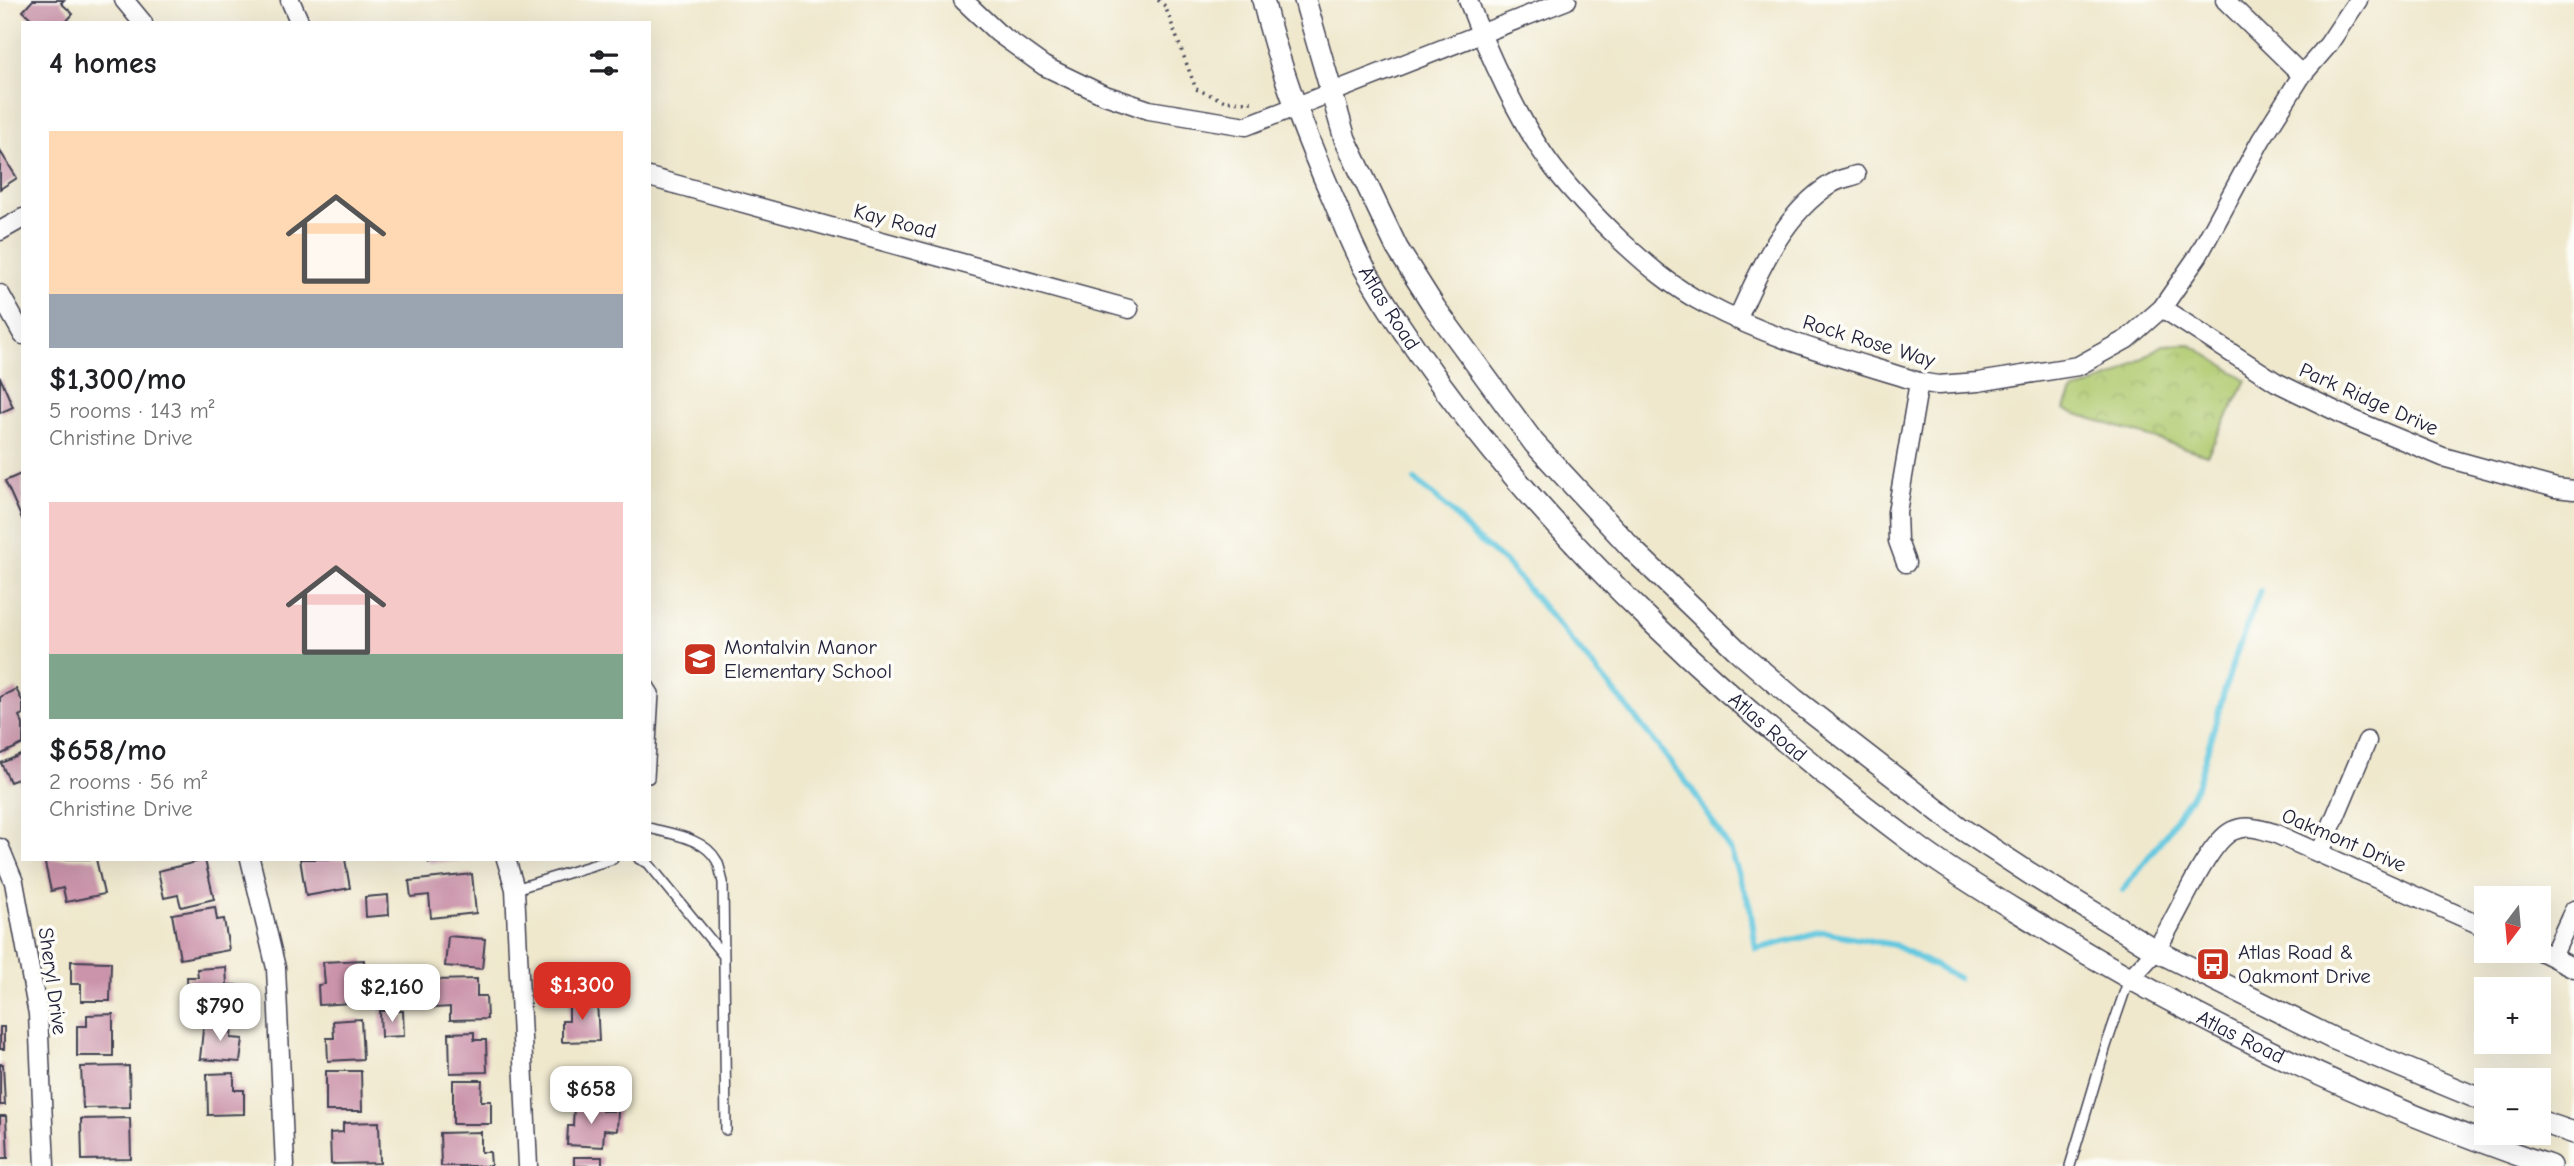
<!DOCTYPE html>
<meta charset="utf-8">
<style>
:root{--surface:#fff;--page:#f6f6f6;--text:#202124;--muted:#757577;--accent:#d93025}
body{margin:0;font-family:"Comic Neue",sans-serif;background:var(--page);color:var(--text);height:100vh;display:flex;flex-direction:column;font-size:26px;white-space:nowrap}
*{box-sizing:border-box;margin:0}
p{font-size:23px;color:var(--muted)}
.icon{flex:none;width:38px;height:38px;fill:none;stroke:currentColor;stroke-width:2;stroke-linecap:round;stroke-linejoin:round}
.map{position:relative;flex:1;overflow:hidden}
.panel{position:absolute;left:21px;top:21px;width:630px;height:840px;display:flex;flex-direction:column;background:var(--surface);border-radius:0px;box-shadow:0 7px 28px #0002}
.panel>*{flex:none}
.needle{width:46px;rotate:196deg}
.tools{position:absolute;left:2474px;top:886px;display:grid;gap:14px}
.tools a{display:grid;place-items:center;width:77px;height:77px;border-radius:0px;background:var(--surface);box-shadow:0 7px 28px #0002;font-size:35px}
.price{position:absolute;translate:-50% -60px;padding:0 16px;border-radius:14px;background:#fff;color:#222;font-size:23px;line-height:46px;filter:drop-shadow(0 2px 4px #0008)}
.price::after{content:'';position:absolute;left:50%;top:42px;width:21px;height:16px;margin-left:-10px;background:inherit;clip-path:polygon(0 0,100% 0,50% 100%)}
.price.selected{background:var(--accent);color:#fff}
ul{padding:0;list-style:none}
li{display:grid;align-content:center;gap:14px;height:371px;padding:0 28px}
li span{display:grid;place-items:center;height:217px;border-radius:0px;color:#555}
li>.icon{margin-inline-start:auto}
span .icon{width:126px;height:126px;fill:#fffc;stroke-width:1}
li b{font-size:30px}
h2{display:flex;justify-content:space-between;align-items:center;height:84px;padding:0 28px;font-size:30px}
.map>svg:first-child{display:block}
.park{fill:url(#park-crowns);stroke:#697655;stroke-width:2}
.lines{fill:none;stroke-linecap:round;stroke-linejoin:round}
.stream{stroke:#61c7df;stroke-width:6}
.building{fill:#cb94aa}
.service-casing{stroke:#414051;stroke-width:12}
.minor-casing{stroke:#414051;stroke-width:21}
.tertiary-casing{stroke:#414051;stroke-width:24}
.path{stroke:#414051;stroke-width:3.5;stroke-dasharray:2 5;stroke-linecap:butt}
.service{stroke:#fff;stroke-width:9}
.minor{stroke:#fff;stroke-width:18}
.tertiary{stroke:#fff;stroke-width:21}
.labels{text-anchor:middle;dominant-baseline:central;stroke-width:7;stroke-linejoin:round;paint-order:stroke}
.street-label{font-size:21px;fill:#22223b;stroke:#fdfcf7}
.poi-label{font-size:21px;fill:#22223b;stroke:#fdfcf7;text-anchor:start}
</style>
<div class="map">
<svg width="2574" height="1166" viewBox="0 0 2574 1166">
<defs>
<pattern id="park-crowns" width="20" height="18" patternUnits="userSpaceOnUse" patternTransform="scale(1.75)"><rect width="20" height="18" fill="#b0ca6f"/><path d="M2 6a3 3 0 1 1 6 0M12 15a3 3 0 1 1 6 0" fill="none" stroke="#97ad61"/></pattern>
</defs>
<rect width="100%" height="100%" fill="#fdfcf7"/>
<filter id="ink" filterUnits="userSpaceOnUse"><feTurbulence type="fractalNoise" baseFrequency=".0143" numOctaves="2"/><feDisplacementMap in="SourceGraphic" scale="14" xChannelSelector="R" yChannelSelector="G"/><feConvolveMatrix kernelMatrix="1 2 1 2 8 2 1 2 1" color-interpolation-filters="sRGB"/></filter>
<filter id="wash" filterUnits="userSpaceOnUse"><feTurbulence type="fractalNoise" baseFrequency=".00686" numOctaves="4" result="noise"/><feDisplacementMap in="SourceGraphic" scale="28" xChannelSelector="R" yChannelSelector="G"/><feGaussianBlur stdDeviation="1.57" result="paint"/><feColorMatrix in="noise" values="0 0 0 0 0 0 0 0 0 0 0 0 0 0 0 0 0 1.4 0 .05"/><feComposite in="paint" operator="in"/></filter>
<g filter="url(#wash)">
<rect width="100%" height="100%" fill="#efe8cd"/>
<path class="park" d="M2190,344L2247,380L2207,455L2064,410L2072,392L2117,375L2163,345Z"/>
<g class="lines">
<path class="stream" d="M1415,480L1450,510L1473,536L1506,563L1627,707L1691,788L1730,850L1750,906L1756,949L1824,932L1894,945L1958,978
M2123,890L2164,837L2197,786L2232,665L2260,591"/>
</g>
<g id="blocks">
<path class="building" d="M33,0H64L61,3L73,14L65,23H36L23,11Z
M0,151L17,178L0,189Z
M0,377L13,407L0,413Z
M23,473V521L5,481Z
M16,689L23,702V714L19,716L23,724V744L0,755V697Z
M23,754V789L18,779L10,782L1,763Z
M44,859H96L104,894L66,902L63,888L51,891Z
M300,859H345L350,888L306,896Z
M428,859H460V861L429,863Z
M205,860L214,899L181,907L178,895L164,898L158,871Z
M472,874L476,913L431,918L429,895L411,897L409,881Z
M388,895L389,915L366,917L365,897Z
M215,907L217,920L224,919L229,950L180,959L172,914Z
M448,936L485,939L482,969L445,966Z
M364,960L365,980L397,978L399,1008L369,1009V1002L319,1005L318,985L325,984L323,962Z
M71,961L111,962L110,1001H81V984H71Z
M226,967L227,985H236L238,1007L201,1009L200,999L188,1000L187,977H198L197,969Z
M477,979V996H486L487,1019L450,1020V1007L435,1008L434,980Z
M597,1000L599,1041L562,1042V1021H569V1001Z
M380,1011H403L404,1036L381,1037Z
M113,1014V1056H77V1026H87V1015Z
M361,1019L363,1059L328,1061L327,1038H334L333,1021Z
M204,1020L232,1023L231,1038L243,1039L240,1062L200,1059Z
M0,1027H4V1049H0Z
M474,1032V1040H486L487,1072L450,1073L449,1033Z
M0,1064H3L5,1105H0Z
M129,1066L130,1107L83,1108L81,1067Z
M326,1071H361L362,1111H326Z
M234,1073V1090H244V1114L208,1115L207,1074Z
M453,1080H482L481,1101H491V1124H453Z
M574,1105L602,1107V1111H618L617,1131L604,1130L603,1147L567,1145L568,1126H573Z
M0,1116H6L8,1158H0Z
M130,1118L131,1159L82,1160L81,1119Z
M379,1122L380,1163L331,1164L330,1133L343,1132V1123Z
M481,1132V1152H490L491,1166H441L440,1133Z
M574,1157H602V1166H574Z"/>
</g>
</g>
<g filter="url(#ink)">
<use href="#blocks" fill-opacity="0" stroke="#414051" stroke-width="2"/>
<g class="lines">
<g class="service-casing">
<path id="service" d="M649,685L654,693L649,778
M649,828C671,834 705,838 717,861C720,867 721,876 723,882L726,1130
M639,859L648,863L723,955
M515,889L613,859
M2070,1166L2106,1046L2129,979"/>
</g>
<g class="minor-casing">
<path id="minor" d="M124,0L143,23
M290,0L300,23
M963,0L998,33L1044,66L1102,94L1149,110L1246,126L1567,0
M1468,0C1487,52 1521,126 1555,170C1575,195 1597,218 1620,240C1647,265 1672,287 1705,304C1772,340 1847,359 1919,382L1938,385L1978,382L2078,366L2127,339L2162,308L2198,256L2261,140L2302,75L2328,45L2358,0
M2225,0L2302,75
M649,177L1129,309
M0,231L23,218
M0,294L23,335
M2162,308L2276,382L2354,420L2443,457L2556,488L2574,490
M1737,320C1759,271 1783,214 1831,184C1838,179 1848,178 1856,175
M1906,563L1898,541L1897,512L1919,382
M0,848L14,882L38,1014L45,1166
M2320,853L2367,741
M250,859L276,968L285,1166
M506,859L515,889L528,1166
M2538,950L2574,968
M2552,957L2574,910
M2129,979C2138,970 2147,961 2155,951C2175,924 2205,845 2232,831C2247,824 2259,829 2274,833L2487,928"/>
</g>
<g class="tertiary-casing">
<g id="tertiary">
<path id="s1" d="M1263,0C1279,68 1304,132 1332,196C1343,221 1352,248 1366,271C1444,404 1546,521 1657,627C1740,707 1829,780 1921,849C1962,879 2007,905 2051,932C2208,1028 2376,1107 2550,1166"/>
<path d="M1305,0L1345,139L1397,248L1435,308L1534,443L1636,553L1737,650L1794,699L1959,827L2029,873L2155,950L2332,1038L2487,1102"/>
<path d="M2539,1121L2574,1133"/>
</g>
</g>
<path class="path" d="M1158,0L1165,6L1196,89L1225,101L1252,102"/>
<use href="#service" class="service"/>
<use href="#minor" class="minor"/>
<use href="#tertiary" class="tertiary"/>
</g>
</g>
<defs>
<g id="school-square" transform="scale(1.75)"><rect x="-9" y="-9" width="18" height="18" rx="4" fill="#c8321e" stroke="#fdfcf7"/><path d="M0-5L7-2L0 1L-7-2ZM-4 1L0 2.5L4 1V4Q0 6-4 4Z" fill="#fff"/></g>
<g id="bus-square" transform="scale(1.75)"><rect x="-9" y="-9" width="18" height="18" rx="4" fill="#c8321e" stroke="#fdfcf7"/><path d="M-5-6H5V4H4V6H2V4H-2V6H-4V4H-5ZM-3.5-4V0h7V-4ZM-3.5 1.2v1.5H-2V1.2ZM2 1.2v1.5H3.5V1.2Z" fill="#fff"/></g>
</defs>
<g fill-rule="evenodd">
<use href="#school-square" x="700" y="659"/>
<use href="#bus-square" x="2213" y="964"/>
</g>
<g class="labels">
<g class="street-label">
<text transform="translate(895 221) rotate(15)">Kay Road</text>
<text stroke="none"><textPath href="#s1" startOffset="334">Atlas Road</textPath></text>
<text transform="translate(1869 341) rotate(17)">Rock Rose Way</text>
<text transform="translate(2369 399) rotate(24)">Park Ridge Drive</text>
<text stroke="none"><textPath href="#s1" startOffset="901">Atlas Road</textPath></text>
<text transform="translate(2344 840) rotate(23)">Oakmont Drive</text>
<text transform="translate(53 981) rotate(82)">Sheryl Drive</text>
<text stroke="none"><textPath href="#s1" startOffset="1468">Atlas Road</textPath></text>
</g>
<g class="poi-label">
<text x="724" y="647">Montalvin Manor<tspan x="724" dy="24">Elementary School</tspan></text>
<text x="2238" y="952">Atlas Road &amp;<tspan x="2238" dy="24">Oakmont Drive</tspan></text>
</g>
</g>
</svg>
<div class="tools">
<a><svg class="needle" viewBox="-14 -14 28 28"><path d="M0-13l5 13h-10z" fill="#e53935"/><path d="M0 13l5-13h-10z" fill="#757577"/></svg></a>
<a>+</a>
<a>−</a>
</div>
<b class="price selected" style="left:582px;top:1022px">$1,300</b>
<b class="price" style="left:392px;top:1024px">$2,160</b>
<b class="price" style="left:220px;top:1043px">$790</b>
<b class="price" style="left:591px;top:1126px">$658</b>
<section class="panel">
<h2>4 homes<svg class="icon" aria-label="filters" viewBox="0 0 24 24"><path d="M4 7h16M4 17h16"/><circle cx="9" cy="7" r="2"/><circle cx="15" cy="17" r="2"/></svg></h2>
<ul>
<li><span style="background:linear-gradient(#ffd9b3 75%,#9aa5b1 0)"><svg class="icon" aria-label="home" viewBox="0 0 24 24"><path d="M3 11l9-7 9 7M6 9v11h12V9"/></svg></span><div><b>$1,300/mo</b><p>5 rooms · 143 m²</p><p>Christine Drive</p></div></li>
<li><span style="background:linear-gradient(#f6c9c9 70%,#7fa58c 0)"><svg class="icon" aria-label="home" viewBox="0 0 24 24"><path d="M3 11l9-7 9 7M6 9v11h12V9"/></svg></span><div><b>$658/mo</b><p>2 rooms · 56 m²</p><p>Christine Drive</p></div></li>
</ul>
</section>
</div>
